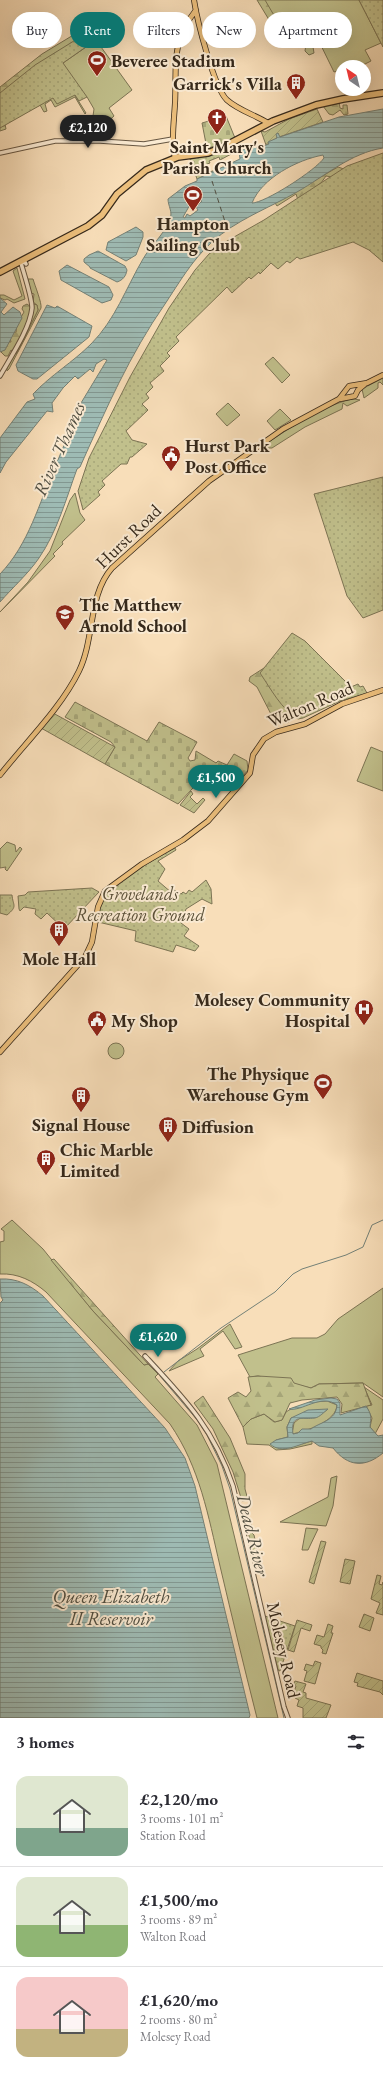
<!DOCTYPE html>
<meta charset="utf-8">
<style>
:root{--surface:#fff;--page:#f7f7f7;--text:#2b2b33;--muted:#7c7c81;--line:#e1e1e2;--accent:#0f766e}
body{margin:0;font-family:"EB Garamond",serif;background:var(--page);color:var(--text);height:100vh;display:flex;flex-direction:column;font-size:15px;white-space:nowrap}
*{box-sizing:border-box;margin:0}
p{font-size:13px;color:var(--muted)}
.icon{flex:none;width:22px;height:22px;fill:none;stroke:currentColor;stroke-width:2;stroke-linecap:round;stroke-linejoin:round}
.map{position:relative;height:1718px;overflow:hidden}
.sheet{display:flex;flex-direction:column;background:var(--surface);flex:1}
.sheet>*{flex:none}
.top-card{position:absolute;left:12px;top:12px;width:359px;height:36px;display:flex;gap:8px}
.needle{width:26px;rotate:325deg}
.buttons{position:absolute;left:335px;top:60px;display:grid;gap:8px}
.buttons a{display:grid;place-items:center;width:36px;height:36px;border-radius:50%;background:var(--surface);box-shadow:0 4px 16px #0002;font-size:20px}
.price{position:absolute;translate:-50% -34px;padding:0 9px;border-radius:14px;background:var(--accent);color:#fff;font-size:13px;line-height:26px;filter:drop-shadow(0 1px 2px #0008)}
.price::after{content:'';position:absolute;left:50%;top:24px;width:12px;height:9px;margin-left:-6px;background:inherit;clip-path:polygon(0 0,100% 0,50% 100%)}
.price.selected{background:#222;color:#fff}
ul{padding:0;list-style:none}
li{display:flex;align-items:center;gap:12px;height:100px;padding:0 16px}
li+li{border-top:1px solid var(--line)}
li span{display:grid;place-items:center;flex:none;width:112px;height:80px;border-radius:12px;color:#555}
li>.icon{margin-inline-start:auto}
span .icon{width:48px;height:48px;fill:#fffc;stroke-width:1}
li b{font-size:17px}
h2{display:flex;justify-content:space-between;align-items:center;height:48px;padding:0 16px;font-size:17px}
.pill{padding:0 14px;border-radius:18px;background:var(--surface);box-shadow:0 4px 16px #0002;font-size:14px;line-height:36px}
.pill.selected{background:var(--accent);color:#fff}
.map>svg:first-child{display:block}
.grass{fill:#c1c08c;stroke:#7c7454}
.forest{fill:url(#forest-firs);stroke:#7c7454}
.cemetery{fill:url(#cemetery-stones);stroke:#7c7454}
.park{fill:url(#park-dots);stroke:#7c7454}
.garden{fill:url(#garden-furrows);stroke:#7c7454}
.water{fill:url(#water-rules);stroke:#748177;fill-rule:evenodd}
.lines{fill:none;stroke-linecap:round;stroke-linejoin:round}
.stream{stroke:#748177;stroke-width:1}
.ferry{stroke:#504e41;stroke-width:1;stroke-dasharray:5 4;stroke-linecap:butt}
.minor-casing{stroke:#665642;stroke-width:5.5}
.major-casing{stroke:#36291b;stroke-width:6}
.highway-casing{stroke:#36291b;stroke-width:8}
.minor{stroke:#faead2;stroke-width:3.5}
.major{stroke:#ecbf7c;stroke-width:4.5}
.highway{stroke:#ecbf7c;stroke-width:5.5}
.labels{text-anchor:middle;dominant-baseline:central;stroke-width:4;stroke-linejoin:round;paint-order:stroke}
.poi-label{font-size:18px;font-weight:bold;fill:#36291b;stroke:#faead2;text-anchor:start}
.street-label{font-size:18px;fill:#36291b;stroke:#faead2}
.park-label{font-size:18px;font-style:italic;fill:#594f37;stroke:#faead2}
.water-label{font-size:19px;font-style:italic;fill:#504e41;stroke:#faead2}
</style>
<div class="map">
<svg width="383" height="1718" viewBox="0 0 383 1718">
<defs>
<pattern id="forest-firs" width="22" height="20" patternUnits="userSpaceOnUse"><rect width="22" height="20" fill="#c1c08c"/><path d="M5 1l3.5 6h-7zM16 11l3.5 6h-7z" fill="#a6a578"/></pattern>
<pattern id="cemetery-stones" width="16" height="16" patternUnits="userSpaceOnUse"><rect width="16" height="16" fill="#c1c08c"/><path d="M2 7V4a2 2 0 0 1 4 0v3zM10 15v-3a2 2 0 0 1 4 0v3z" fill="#a6a578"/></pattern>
<pattern id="park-dots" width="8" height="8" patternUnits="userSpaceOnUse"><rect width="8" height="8" fill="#c1c08c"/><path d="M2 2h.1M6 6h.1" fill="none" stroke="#a6a578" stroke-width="1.8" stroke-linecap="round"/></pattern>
<pattern id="garden-furrows" width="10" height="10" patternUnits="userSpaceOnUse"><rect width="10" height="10" fill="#c1c08c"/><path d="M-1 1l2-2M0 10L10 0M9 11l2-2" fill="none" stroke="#a6a578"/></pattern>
<pattern id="water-rules" width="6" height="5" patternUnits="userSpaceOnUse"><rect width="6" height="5" fill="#9ebbb4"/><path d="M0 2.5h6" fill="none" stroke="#829892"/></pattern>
</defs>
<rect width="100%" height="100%" fill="#f8deb9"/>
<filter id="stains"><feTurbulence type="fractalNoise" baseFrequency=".005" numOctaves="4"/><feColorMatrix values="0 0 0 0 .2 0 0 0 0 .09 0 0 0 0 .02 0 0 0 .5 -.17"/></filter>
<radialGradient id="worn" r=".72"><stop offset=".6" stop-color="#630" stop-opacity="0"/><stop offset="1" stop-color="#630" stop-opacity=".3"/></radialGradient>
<path class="grass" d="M258,0H359L381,43L365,50L371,61L359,67H342L341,76L339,70L334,72L311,25L282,40Z
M96,40L132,90L109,108L114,116L103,126L93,116L94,109L87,97L57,66Z
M17,268L25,299L14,303L7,299L5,300L0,298V295H4L14,300L22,296L13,271Z
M28,279H33C35,286 42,303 41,308L9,369L7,371V367L15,353H17L38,310L37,305L33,302L34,294L31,293Z
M273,357L290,375L282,383L265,364Z
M383,378V385L380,382L378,383V388L364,398L362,389Z
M354,399L360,400L347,406L343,403L342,409L305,427L272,448H261V447C285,431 326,403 354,399Z
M228,403L240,415L227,426L216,414Z
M280,409L291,420L275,430L267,421Z
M75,493L80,513L85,520L62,542L63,544L53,554L55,556L0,612L28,582L50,551L70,500Z
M371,747L383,752V791L357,781Z
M7,842L15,845L16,852L20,847L22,849L7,871L5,869L6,867L0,868V849Z
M108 1051a8 8 0 1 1 16 0a8 8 0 1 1-16 0Z
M12,1220L43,1249L93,1311L144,1365L148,1364L158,1374L155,1377L197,1425L217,1464L278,1718H257C244,1667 232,1617 220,1566C208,1515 200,1468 170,1424L46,1292C33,1281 18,1273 0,1274V1242L4,1241V1231L1,1229Z
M383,1288V1397L363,1383L319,1384L311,1388L258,1376L250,1377L238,1355L292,1338H317L325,1334L338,1319Z
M230,1324L242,1347L235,1349L223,1331L200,1349L204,1356L169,1371L178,1361L197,1349Z
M364,1387L383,1400V1419L375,1434L370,1427L372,1418L366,1406L372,1405Z
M327,1401L337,1405C336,1422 306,1431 292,1434L294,1423L301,1417C313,1420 317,1415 327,1410L291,1418L287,1427L288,1437L276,1440L283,1449L312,1441V1444L290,1449L276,1450L269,1445L247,1444L243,1427L251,1419L264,1414L274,1422L282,1420L286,1412L289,1410L314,1402Z
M337,1476L333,1506L326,1526L280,1522L328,1497L331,1478Z"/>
<path class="forest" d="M257,0H265L282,29L295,28L299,30L310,24L316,26L318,46L313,47L314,53L309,55L305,51L306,44L296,46L289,42L278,43L273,34L274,28Z
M90,31L96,40L63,63L71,89L86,113L85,114L75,97L55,107L51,100L45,104L47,111L44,112L40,105L5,124L6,129L0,131V87L42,54L75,34L80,35Z
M339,102L340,108L343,109V105H347L348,114L344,115L340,110L333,115L329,114L323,106Z
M338,167L344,169L332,177L326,176L321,183L298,200L296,194L277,206L275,203Z
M27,304L31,307L34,304L37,305L38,310L16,354L11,350L8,356H5L1,352L7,342H11L10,338L12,333L16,332L17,324L24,312L22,309L23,306Z
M264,668L292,714L291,720L287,723L284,716L273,718L257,687L249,681L250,677Z
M54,1259L148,1364L144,1365L93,1311L51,1260Z
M258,1376L291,1378L294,1383L311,1388L319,1384L363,1383L371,1405L341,1413L342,1404L337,1397L302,1400L290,1403L282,1420L275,1422L264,1414L251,1419L243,1427L228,1398L238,1392L246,1397L251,1391L248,1377Z
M203,1396L230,1438L245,1474V1489L248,1500L242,1501L233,1472L213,1429L194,1403Z
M246,1521L251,1522L252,1533L254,1535L258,1553L253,1556Z
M306,1528L318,1529L308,1550H302Z"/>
<path class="cemetery" d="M226,116L235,138L207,149L202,123Z
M75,702L147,741L159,722L197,742L188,758L190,761L195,760L196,751L216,763L218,761L227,765L234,754L247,761L248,770L242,777L223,767L216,779L207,773L178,804L105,764L115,747L111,742L65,717Z"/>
<path class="park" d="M359,0H383V47Z
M90,31L96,40L63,63L87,97L79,101L75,95L57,104L53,98L0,128V93L35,65Z
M234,146L236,151L235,152L220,160L219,157L209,161L210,163L207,164L209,172L220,169L197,179L190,159L218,153Z
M383,153V262L369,250L353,242L300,259L297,257L290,263L287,261L278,269L271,263L260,274L259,272L251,279L249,277L232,293L227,287L176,337L179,341L167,353L170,356L160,366L164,371L150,383L153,387L146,394L149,398L142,404L148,410L126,431L132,440L147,444L132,457H130L127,464H121L102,481L105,485L98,492L100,495L83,510L78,491L89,458L130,377L169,308L195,270L209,254L227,241L264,220L347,166Z
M383,477V610L363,618L347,596L314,494Z
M292,633L305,641L351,687L358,684L360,687L363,686L367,693L340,701L303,718L298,719C281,709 271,689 260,673Z
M175,848L176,850L158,861L165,869L158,881L172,893L174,890L181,894L183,892L186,894L189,890L192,892L206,880L211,889L212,904L202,899L186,909L181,923L189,929L184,936L199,946L195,951L176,945L173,952L135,941L136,931L98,922C98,913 100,901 107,893C120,878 157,858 175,848Z
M92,888L99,892L64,929L47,913L41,919L35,914L36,909L24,907L20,911L19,909L18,896L25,895L28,892Z
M0,895H12C13,906 18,906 7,915L0,913Z
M265,1616L295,1626L280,1671L278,1670Z"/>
<path class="garden" d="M317,109L323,122L279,137L278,133L277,138L266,145L261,131L265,132L289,119Z
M53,713L115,747L105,764L41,728Z
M191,791L193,794L190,797L197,804L203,798L205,800L194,813L180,805Z
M321,1541L326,1542L314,1584L309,1582Z
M345,1559L355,1561L350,1584L340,1582Z
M377,1575L381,1576L379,1584L382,1585L383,1582V1615L376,1613L380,1603L371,1599Z
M364,1614L374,1618L370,1631L359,1627Z
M297,1620L312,1625L310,1631L301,1628L294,1652L288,1650Z
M328,1624L333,1626L331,1633H333L326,1654L322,1653L323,1650L321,1648V1646L314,1644L317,1635L324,1637Z
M315,1661L321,1663L315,1684L304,1681L307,1671L304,1670L306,1664L313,1666Z
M357,1673L383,1681V1695L380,1692L357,1686L358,1683L354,1682Z
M295,1681L306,1684L303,1692L306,1693V1698L331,1705L326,1718H303V1708L297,1706L299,1700L295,1698L297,1693L294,1692L296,1686L293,1685Z"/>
<path class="water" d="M383,109V148C351,153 325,176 297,192C269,208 236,220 212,242C192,260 179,283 165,304C130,354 105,411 80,467L77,469C66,499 57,532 39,558C28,574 13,587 0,602V574C29,544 39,503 55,467L53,470L52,461L58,460L81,403L107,360L104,359L96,364L93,372L90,369L78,379L75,376L63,388L52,403L53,412L47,411L6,462L0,473V438L27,402L35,399L33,394C51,375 73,362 91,344C115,320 126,288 143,259C151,245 164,235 170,219C173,212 168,206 168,199L185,186L197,181V179L240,159L239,151L256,145L261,147L269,144L268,142L277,138L276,134L278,133L280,137L339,117ZM323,155L324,158C316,170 265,203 252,203C262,178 297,160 323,155ZM195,196L202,201L196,207L198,210L190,216L187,214L185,218L183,217Z
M136,227L143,232V237L136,255L126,261L106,250L108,242Z
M98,251L125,266L127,270C126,276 123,280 117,282L90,268V267L84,262V259L89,255Z
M67,265L109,287L113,295L111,300L102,303L61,280L59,271Z
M0,298L7,304L1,312L4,315L13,307L20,312L22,318L5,350L0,352Z
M47,305L55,308L57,306L92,326L89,337L37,379H33L18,371L16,365Z
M0,1279C17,1278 30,1285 43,1296L165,1428L185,1458L195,1486L250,1715L249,1718H0V1303L3,1300L1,1297Z
M331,1398L337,1399L340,1403V1415L366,1406C372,1415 371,1417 370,1427L378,1436L383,1435V1453C365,1468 348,1467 333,1448L319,1446L312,1441C299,1444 282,1455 270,1444L276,1440L288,1437L287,1427L291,1418L308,1410L328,1409C324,1412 320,1417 315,1418C303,1420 290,1413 293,1434L298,1433L302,1429H311C320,1422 336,1421 337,1405C321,1393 302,1412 289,1409L315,1400Z"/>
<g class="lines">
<path class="stream" d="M164,1372L221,1328L275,1292L293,1274L302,1269L346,1255L363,1247L372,1225L383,1220
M160,1376L198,1421L207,1435L222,1466L230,1489L284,1718"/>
<path class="ferry" d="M212,181L227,228"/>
<g class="minor-casing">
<path id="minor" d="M0,153L55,141H100L144,144L173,139
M0,376C10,358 30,329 32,308C32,298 24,274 21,263L25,262L26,264
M145,1356C185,1399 214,1429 233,1486L284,1707L288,1718"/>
</g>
<g class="major-casing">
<path id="major" d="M194,0C197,20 214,88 227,100C238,110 255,115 268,123
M175,158C171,140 174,122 175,103C177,66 170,43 196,10
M340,399L355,396L358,390L365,384
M0,775C26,742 61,708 79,671C95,638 88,595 112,568L209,481L283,429L339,399L349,386L367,383L383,375
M0,1052L85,957L92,942L98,907L105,891L142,864L183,840L208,821L250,773L253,755L264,739L276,732L305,724L342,704L383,690"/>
</g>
<g class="highway-casing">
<path id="highway" d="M0,272L88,226L102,215L117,194L146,170L178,157L208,153L223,147L273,121L316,105L343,99L383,93"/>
</g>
<use href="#minor" class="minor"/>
<use href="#major" class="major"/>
<use href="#highway" class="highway"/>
</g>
<defs>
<g id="stadium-pin" transform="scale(1)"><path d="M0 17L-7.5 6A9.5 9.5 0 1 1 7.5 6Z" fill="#8f2418" stroke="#faead2"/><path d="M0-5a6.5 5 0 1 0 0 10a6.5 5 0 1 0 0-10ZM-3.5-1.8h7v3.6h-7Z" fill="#fff"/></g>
<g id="building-pin" transform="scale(1)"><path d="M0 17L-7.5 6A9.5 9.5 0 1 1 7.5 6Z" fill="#8f2418" stroke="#faead2"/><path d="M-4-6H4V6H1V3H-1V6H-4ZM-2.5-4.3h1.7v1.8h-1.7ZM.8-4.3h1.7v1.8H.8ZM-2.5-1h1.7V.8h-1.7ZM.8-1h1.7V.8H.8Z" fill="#fff"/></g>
<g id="church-pin" transform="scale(1)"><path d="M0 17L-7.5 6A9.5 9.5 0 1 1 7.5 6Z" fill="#8f2418" stroke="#faead2"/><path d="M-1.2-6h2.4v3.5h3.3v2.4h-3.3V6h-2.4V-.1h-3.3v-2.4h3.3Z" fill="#fff"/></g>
<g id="civic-pin" transform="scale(1)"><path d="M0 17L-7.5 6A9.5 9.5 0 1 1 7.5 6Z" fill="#8f2418" stroke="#faead2"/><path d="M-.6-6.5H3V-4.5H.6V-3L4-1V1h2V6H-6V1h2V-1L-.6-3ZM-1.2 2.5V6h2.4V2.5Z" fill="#fff"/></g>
<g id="school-pin" transform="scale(1)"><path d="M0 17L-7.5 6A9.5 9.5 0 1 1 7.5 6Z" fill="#8f2418" stroke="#faead2"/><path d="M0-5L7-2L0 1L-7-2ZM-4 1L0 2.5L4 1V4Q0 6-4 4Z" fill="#fff"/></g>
<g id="hospital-pin" transform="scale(1)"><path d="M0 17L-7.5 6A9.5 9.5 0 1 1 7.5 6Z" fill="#8f2418" stroke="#faead2"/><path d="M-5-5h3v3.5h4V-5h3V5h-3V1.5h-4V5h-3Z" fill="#fff"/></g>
</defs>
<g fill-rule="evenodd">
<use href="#stadium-pin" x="97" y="60"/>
<use href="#building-pin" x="296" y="83"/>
<use href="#church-pin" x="217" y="118"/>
<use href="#stadium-pin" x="193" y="195"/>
<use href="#civic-pin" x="171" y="455"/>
<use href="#school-pin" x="65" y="614"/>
<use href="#building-pin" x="59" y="930"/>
<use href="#hospital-pin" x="364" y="1009"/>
<use href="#civic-pin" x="97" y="1020"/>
<use href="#stadium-pin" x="323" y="1083"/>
<use href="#building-pin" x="81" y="1096"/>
<use href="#building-pin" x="168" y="1126"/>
<use href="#building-pin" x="46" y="1159"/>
</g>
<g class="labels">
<g class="poi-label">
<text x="111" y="60">Beveree Stadium</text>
<text x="282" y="83" text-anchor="end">Garrick's Villa</text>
<text x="217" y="146" text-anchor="middle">Saint Mary's<tspan x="217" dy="21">Parish Church</tspan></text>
<text x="193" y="223" text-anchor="middle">Hampton<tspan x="193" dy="21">Sailing Club</tspan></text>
<text x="185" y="445">Hurst Park<tspan x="185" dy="21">Post Office</tspan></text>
<text x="79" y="604">The Matthew<tspan x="79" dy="21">Arnold School</tspan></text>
<text x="59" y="958" text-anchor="middle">Mole Hall</text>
<text x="350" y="999" text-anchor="end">Molesey Community<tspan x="350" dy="21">Hospital</tspan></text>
<text x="111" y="1020">My Shop</text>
<text x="309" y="1073" text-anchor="end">The Physique<tspan x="309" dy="21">Warehouse Gym</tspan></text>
<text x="81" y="1124" text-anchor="middle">Signal House</text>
<text x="182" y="1126">Diffusion</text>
<text x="60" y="1149">Chic Marble<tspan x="60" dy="21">Limited</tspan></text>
</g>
<g class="street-label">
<text transform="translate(128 536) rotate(-44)">Hurst Road</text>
<text transform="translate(310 704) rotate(-23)">Walton Road</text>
<text transform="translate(284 1650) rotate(77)">Molesey Road</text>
</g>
<g class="park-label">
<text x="140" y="893">Grovelands<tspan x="140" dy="21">Recreation Ground</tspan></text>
</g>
<g class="water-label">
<text transform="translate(59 449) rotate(-66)">River Thames</text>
<text transform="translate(253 1535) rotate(76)">Dead River</text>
<text x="111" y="1596">Queen Elizabeth<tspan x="111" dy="22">II Reservoir</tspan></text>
</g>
</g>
<rect width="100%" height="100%" filter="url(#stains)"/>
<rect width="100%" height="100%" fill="url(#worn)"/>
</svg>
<div class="buttons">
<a><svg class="needle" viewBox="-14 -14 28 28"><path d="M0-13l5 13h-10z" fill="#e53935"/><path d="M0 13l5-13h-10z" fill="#7c7c81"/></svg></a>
</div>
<b class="price selected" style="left:88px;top:149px">£2,120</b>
<b class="price" style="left:216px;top:799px">£1,500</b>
<b class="price" style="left:158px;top:1358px">£1,620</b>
<div class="top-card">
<a class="pill">Buy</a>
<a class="pill selected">Rent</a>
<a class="pill">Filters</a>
<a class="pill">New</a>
<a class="pill">Apartment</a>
</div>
</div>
<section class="sheet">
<h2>3 homes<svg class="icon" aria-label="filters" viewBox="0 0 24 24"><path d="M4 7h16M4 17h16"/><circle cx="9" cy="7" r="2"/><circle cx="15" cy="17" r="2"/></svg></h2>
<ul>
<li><span style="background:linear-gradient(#dfe7d0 65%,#7fa58c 0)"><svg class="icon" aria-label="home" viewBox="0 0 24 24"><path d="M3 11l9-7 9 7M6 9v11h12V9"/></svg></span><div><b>£2,120/mo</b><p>3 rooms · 101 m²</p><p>Station Road</p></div></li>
<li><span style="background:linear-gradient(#dfe7d0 60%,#8fb573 0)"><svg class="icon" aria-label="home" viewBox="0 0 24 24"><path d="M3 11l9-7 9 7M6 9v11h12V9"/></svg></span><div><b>£1,500/mo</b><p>3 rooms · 89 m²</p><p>Walton Road</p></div></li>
<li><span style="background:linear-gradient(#f6c9c9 65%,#c2b280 0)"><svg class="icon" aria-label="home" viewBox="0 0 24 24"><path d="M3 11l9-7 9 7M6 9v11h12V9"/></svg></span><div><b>£1,620/mo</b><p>2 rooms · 80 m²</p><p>Molesey Road</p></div></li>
</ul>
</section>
